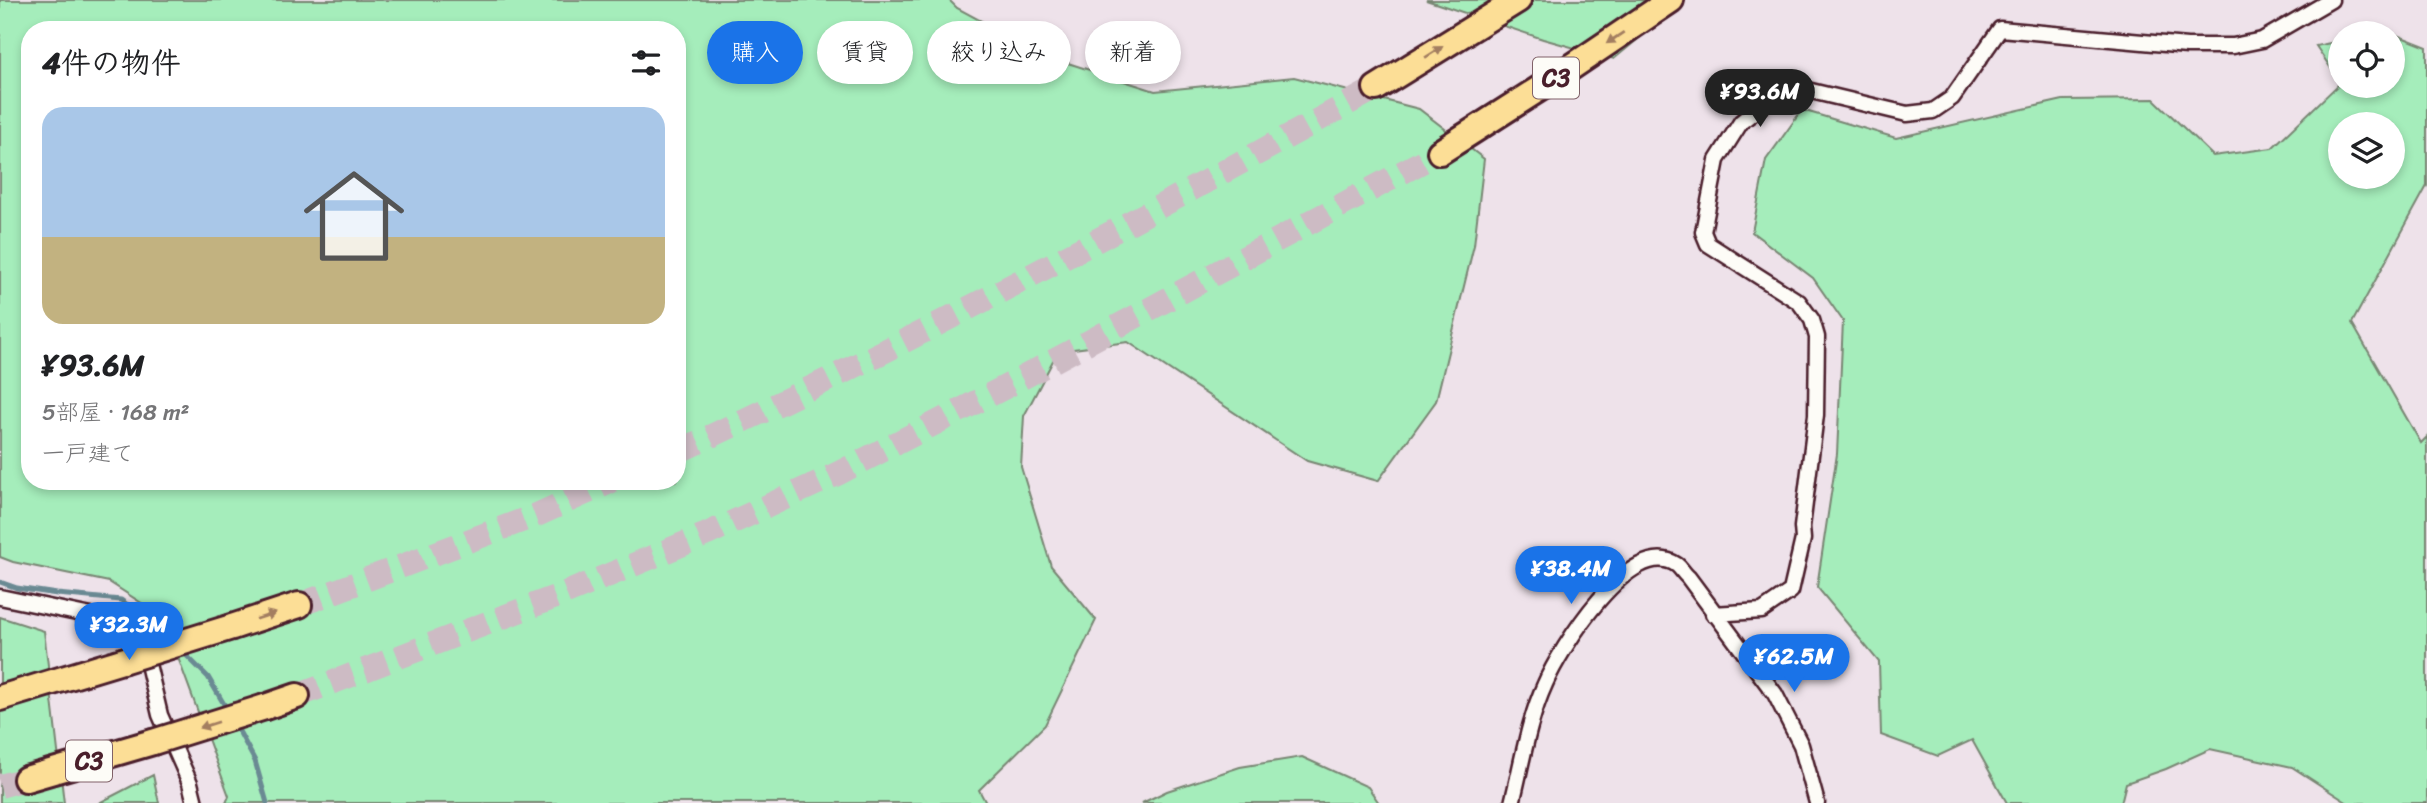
<!DOCTYPE html>
<html lang="ja">
<meta charset="utf-8">
<style>
:root{--surface:#fff;--page:#f6f6f6;--text:#202124;--muted:#757577;--line:#e0e0e0;--accent:#1a73e8}
body{margin:0;font-family:Sriracha,"Klee One",sans-serif;background:var(--page);color:var(--text);height:100vh;display:flex;flex-direction:column;font-size:26px;white-space:nowrap}
*{box-sizing:border-box;margin:0}
p{font-size:23px;color:var(--muted)}
.icon{flex:none;width:38px;height:38px;fill:none;stroke:currentColor;stroke-width:2;stroke-linecap:round;stroke-linejoin:round}
.map{position:relative;flex:1;overflow:hidden}
.drawer{position:absolute;left:21px;top:21px;width:665px;height:469px;display:flex;flex-direction:column;background:var(--surface);border-radius:28px;box-shadow:0 4px 10px #0003}
.drawer>*{flex:none}
.banner{position:absolute;left:707px;top:21px;width:665px;height:63px;display:flex;gap:14px}
.buttons{position:absolute;left:2328px;top:21px;display:grid;gap:14px}
.buttons a{display:grid;place-items:center;width:77px;height:77px;border-radius:50%;background:var(--surface);box-shadow:0 4px 10px #0003;font-size:35px}
.price{position:absolute;translate:-50% -60px;padding:0 16px;border-radius:24px;background:var(--accent);color:#fff;font-size:23px;line-height:46px;filter:drop-shadow(0 2px 4px #0008)}
.price::after{content:'';position:absolute;left:50%;top:42px;width:21px;height:16px;margin-left:-10px;background:inherit;clip-path:polygon(0 0,100% 0,50% 100%)}
.price.selected{background:#222;color:#fff}
ul{padding:0;list-style:none}
li{display:grid;align-content:center;gap:14px;height:371px;padding:0 21px}
li+li{border-top:2px solid var(--line)}
li span{display:grid;place-items:center;height:217px;border-radius:21px;color:#555}
li>.icon{margin-inline-start:auto}
span .icon{width:126px;height:126px;fill:#fffc;stroke-width:1}
li b{font-size:30px}
h2{display:flex;justify-content:space-between;align-items:center;height:84px;padding:0 21px;font-size:30px}
.tag{padding:0 24px;border-radius:32px;background:var(--surface);box-shadow:0 4px 10px #0003;font-size:24px;line-height:63px}
.tag.selected{background:var(--accent);color:#fff}
.map>svg:first-child{display:block}
.green{fill:#a5edbb;stroke:#788673;stroke-width:2;fill-rule:evenodd}
.lines{fill:none;stroke-linecap:round;stroke-linejoin:round}
.stream{stroke:#6b8a93;stroke-width:5}
.motorway-tunnel{stroke:#cdbbc4;stroke-width:24;stroke-dasharray:24 12;stroke-linecap:butt}
.minor-casing{stroke:#4a1f2b;stroke-width:19}
.motorway-casing{stroke:#4a1f2b;stroke-width:30}
.minor{stroke:#fdfcf7;stroke-width:14}
.motorway{stroke:#fcde96;stroke-width:24}
.motorway-bridge-casing{stroke:#4a1f2b;stroke-width:30;stroke-linecap:butt}
.motorway-bridge{stroke:#fcde96;stroke-width:24}
.oneway{fill:#a37e60}
.labels{text-anchor:middle;dominant-baseline:central;stroke-width:7;stroke-linejoin:round;paint-order:stroke}
.shield{fill:#fdfcf7;stroke:#806168;stroke-width:2}
.shield-label{font-size:24px;font-weight:bold;fill:#4a1f2b}
</style>
<div class="map">
<svg width="2427" height="803" viewBox="0 0 2427 803">
<rect width="100%" height="100%" fill="#eee2ea"/>
<filter id="ink" filterUnits="userSpaceOnUse"><feTurbulence type="fractalNoise" baseFrequency=".0143" numOctaves="2"/><feDisplacementMap in="SourceGraphic" scale="14" xChannelSelector="R" yChannelSelector="G"/><feConvolveMatrix kernelMatrix="1 2 1 2 8 2 1 2 1" color-interpolation-filters="sRGB"/></filter>
<g filter="url(#ink)">
<path class="green" d="M0,0H949L957,8L1046,56L1155,91L1294,77L1419,109L1484,159L1474,245L1436,401L1378,481L1307,461L1128,342L1058,351L1024,416L1021,467L1051,566L1096,620L1045,725L979,790L986,803H226L229,796L163,617L109,582L13,562L0,557ZM30,30H677V481H30Z
M1426,0H1682L1683,2L1614,59L1543,39Z
M2389,32L2427,47V186L2352,323L2421,443L2427,437V803H2348L2292,767L2210,749L2166,769L2126,783L2121,803H2007L1972,740L1938,756L1881,735L1879,662L1817,587L1837,454L1843,321L1813,278L1752,232L1766,160L1802,110L1896,138L2063,100L2154,99L2213,156L2272,148L2340,83V86H2392V33H2381ZM2340,124H2392V177H2340Z
M2340,41V82L2316,46Z
M0,617L44,631L64,803H0Z
M1302,757L1368,787L1379,803H1142L1167,791L1240,767Z
M153,775L159,803H99Z"/>
<g class="lines">
<path class="stream" d="M0,582L17,588L57,594L121,600L152,624L168,639
M181,650L208,677L228,711
M234,722L255,761L267,803"/>
<path class="motorway-tunnel" d="M677,452C916,341 1146,215 1376,88
M299,605L539,514L612,481
M297,696L571,591L707,534L839,473L1011,384L1440,152
M0,786L26,779"/>
<g class="minor-casing">
<path id="minor" d="M0,597L120,622L133,632L144,647L160,715L190,783L195,803
M1713,614L1762,611L1791,591L1803,539L1802,527L1816,415L1817,337L1812,320L1799,302L1708,244L1703,232L1717,160L1741,122L1765,103L1807,90L1907,114L1933,111L1952,98L2000,29L2187,46H2233L2262,40L2331,0
M1512,803C1522,764 1528,721 1545,684C1559,651 1631,533 1677,565C1681,568 1684,574 1688,577L1775,694L1801,745L1817,803"/>
</g>
<g class="motorway-casing">
<path id="motorway" d="M1376,88L1518,0
M1440,152L1542,87L1671,0
M232,627L299,605
M0,698L122,661
M265,707L297,696
M26,779L153,742"/>
</g>
<use href="#minor" class="minor"/>
<use href="#motorway" class="motorway"/>
<g class="motorway-bridge-casing">
<path id="motorway-bridge" d="M122,661L232,627
M153,742L265,707"/>
</g>
<use href="#motorway-bridge" class="motorway-bridge"/>
</g>
<defs><path id="oneway-solid" d="M-6-.8H1V-3.2L6.5 0L1 3.2V.8H-6Z" transform="scale(1.75)"/></defs>
<g class="oneway">
<use href="#oneway-solid" transform="translate(1615 38) rotate(146)"/>
<use href="#oneway-solid" transform="translate(1434 52) rotate(-32)"/>
<use href="#oneway-solid" transform="translate(266 616) rotate(-18)"/>
<use href="#oneway-solid" transform="translate(209 725) rotate(162)"/>
</g>
</g>
<g class="labels">
<g class="shield">
<rect x="1533" y="57.5" width="46" height="41" rx="5"/>
<rect x="66" y="740.5" width="46" height="41" rx="5"/>
</g>
<g class="shield-label">
<text x="1556" y="78">C3</text>
<text x="89" y="761">C3</text>
</g>
</g>
</svg>
<div class="buttons">
<a><svg class="icon" aria-label="locate" viewBox="0 0 24 24"><circle cx="12" cy="12" r="6"/><path d="M12 2v4M12 18v4M2 12h4M18 12h4"/></svg></a>
<a><svg class="icon" aria-label="layers" viewBox="0 0 24 24"><path d="M12 4l9 5-9 5-9-5zM3 14l9 5 9-5"/></svg></a>
</div>
<b class="price selected" style="left:1760px;top:129px">¥93.6M</b>
<b class="price" style="left:1571px;top:606px">¥38.4M</b>
<b class="price" style="left:129px;top:662px">¥32.3M</b>
<b class="price" style="left:1794px;top:694px">¥62.5M</b>
<div class="banner">
<a class="tag selected">購入</a>
<a class="tag">賃貸</a>
<a class="tag">絞り込み</a>
<a class="tag">新着</a>
</div>
<section class="drawer">
<h2>4件の物件<svg class="icon" aria-label="filters" viewBox="0 0 24 24"><path d="M4 7h16M4 17h16"/><circle cx="9" cy="7" r="2"/><circle cx="15" cy="17" r="2"/></svg></h2>
<ul>
<li><span style="background:linear-gradient(#a9c7e8 60%,#c2b280 0)"><svg class="icon" aria-label="home" viewBox="0 0 24 24"><path d="M3 11l9-7 9 7M6 9v11h12V9"/></svg></span><div><b>¥93.6M</b><p>5部屋 · 168 m²</p><p>一戸建て</p></div></li>
</ul>
</section>
</div>
